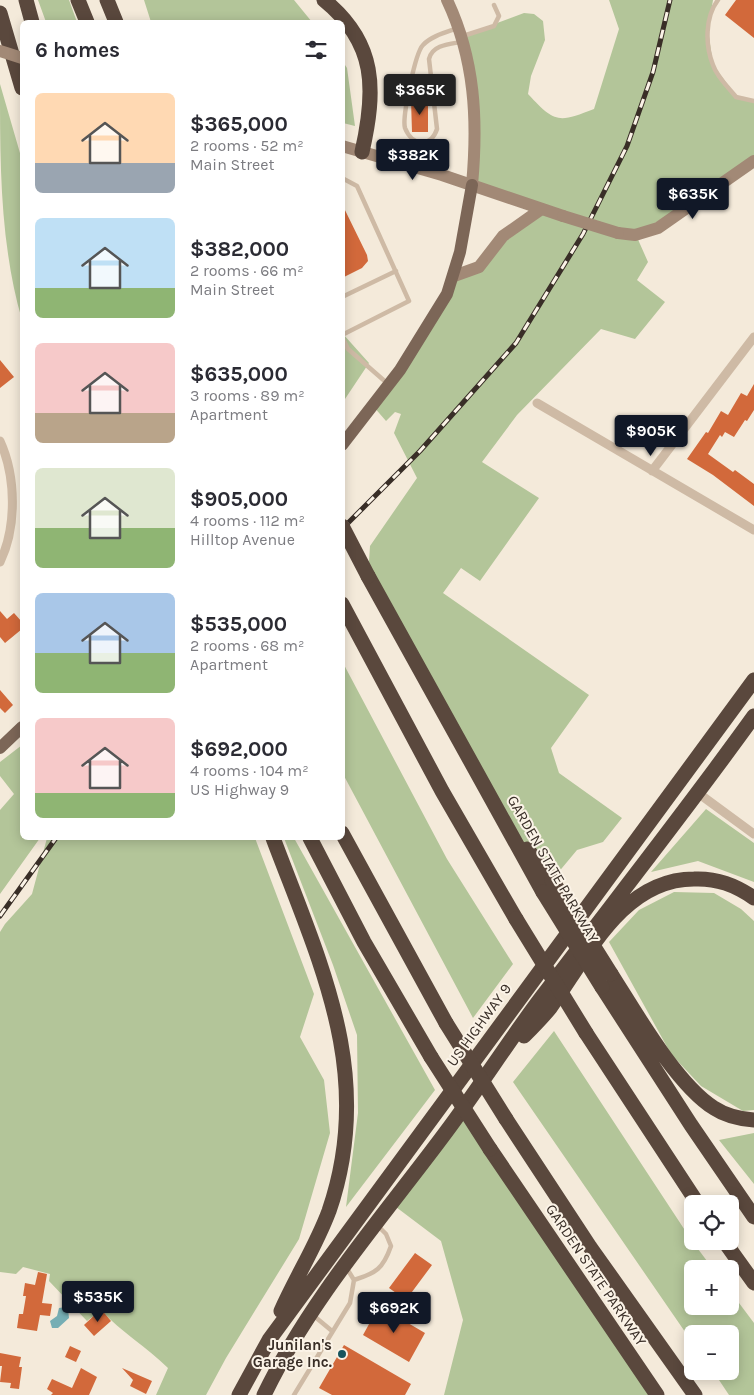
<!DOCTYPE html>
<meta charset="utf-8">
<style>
:root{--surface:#fff;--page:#f2f2f3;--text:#2b2b33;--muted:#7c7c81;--accent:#111827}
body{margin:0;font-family:Karla,sans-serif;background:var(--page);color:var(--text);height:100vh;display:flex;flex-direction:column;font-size:19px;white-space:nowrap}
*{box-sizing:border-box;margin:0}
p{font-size:16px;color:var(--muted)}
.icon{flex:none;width:28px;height:28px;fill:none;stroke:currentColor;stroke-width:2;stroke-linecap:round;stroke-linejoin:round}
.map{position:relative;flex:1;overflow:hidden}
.side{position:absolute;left:20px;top:20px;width:325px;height:820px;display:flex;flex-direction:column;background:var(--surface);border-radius:8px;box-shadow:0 2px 12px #0003}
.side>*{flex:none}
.tools{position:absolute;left:684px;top:1195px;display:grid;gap:10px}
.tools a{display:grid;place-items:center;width:55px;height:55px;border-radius:8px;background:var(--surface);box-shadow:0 2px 12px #0003;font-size:25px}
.price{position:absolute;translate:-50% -42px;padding:0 11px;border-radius:5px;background:var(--accent);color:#fff;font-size:16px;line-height:32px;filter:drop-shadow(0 1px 2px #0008)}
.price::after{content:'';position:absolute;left:50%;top:30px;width:15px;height:11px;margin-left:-8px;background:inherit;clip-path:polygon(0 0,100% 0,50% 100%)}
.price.active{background:#222;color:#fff}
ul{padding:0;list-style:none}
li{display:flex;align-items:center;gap:15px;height:125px;padding:0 15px}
li span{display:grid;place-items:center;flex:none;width:140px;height:100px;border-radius:8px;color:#555}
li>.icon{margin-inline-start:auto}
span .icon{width:60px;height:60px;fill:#fffc;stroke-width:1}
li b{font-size:21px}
h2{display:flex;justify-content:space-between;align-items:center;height:60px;padding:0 15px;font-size:21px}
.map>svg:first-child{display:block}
.green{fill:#b3c599}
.water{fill:#76aeb4}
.building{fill:#d2693b}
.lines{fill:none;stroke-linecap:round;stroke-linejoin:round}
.lane{stroke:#cebaa5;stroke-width:4.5}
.street{stroke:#cebaa5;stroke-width:9}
.secondary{stroke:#a28976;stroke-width:12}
.primary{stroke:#7c6657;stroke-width:12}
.highway{stroke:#5a483d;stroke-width:15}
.rail-casing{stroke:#392e27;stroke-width:5}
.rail{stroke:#fbf3e7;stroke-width:3;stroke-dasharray:9;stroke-linecap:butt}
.secondary-bridge{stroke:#a28976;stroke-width:12}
.highway-bridge{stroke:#5a483d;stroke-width:15}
.poi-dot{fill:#18555e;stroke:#fbf3e7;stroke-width:2}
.labels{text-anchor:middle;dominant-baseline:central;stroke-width:4;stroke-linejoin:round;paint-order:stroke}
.street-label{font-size:15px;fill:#392e27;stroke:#fbf3e7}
.poi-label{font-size:15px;font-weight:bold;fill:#392e27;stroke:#fbf3e7;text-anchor:end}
</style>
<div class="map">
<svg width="754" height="1395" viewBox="0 0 754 1395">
<rect width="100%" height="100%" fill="#f4eada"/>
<path class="green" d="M38,0H69L77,22H46Z
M144,0H294L312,22H151Z
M609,0H713L708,30L713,65L737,97L754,101V161L636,235L648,262L637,280L665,302L635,339L601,329L517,415L482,462L539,498L480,581L461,568L443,593L589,695L551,748L559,773L622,818L603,842L577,850L552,880L506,822L368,576L370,546L417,478L394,433L401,414L395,412L386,421L373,406L454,276L478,267L540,210L472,185L475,147L462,36L524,13L534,14L543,21L545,40L531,76L528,94C555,123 558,123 594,109L619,29Z
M343,62L347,68L355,126L343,123Z
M0,84L22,160V320C0,244 0,165 0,84Z
M343,334L369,363L343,402Z
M342,661L447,859L513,964L473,1018L343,774Z
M22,745V838H40L0,894V810L14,794L0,776V762Z
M706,809L754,843V882L698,861L651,872Z
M47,838H255L314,994L300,1037L324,1080L330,1133L299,1239L226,1358L206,1395H156L168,1368C147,1347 121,1332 101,1310L87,1321L49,1281L50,1274L23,1267L16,1274L0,1272V932L5,924L32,894Z
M284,838H294L435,1090L346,1207L358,1113L357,1035L333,965Z
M674,892L714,893L741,909L754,921V1110L743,1111L701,1086L671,1054L609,942L639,910Z
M554,1031L692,1241L713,1269H692V1306H730V1291L754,1323V1395H729L713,1371H730V1334H692V1342L513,1082Z
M464,1107L657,1395H444L463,1320L441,1241L392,1204Z
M754,1133V1184L719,1140Z"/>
<path class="water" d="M66,1307L68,1309L69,1318L58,1328H52L50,1321L57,1316L59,1308Z"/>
<path class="building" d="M736,0H754V38L725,15Z
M411,100H428V132H412Z
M342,204L367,255L368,261L362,268L342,278Z
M0,360L14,377L0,388Z
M754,384V410L747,421L745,420L734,437L725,432L722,437L720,435L708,454L733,472L735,470L754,484V506L713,475L687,459L706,432L708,433L721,411L728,415L741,393L747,396Z
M0,611L7,619L14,613L22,622V629L5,643L0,637Z
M0,690L13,705L5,713L0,708Z
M415,1253L432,1265L406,1300L389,1288Z
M38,1272L47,1274L42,1303L52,1304L50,1316L40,1315L37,1331L17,1328L19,1314H23L26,1296H23L25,1283L35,1285Z
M379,1306L425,1333L409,1362L363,1335Z
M101,1309L111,1321L94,1336L84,1325Z
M344,1345L411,1384L405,1395H332L319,1388Z
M70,1346L81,1351L76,1362L65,1357Z
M0,1353L21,1357L19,1367H22L19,1389L10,1388L11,1383L0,1382L2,1366H0Z
M81,1368L97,1377L89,1395H51L53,1393L47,1389L52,1379L72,1388Z
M122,1368L152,1381L146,1394L130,1386L133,1380Z"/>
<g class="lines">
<path class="lane" d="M718,0C705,17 705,45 713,65C717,77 728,87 736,97L754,101
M458,28C447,32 431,36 423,45C415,53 402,118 405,128C412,146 431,148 437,129L429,59C432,45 449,44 461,42
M463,36L494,26L499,16L494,5
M342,178L357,186L409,301L342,335
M342,297L396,271
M342,337L348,349L388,384
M354,1280C376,1273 383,1269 391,1246L386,1234L377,1225
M314,1316L332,1331
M294,1395L350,1303L354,1280L346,1267"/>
<path class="street" d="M537,403L754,530
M0,441C16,476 17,527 0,562
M652,471L754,337
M698,793L754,834"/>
<path class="secondary" d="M447,0C475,59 478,120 472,185
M342,146L442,175L563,216
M618,233L635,235L658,228L754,161
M454,276L479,267L503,236L540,210"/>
<path class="primary" d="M342,445L400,370L447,294L460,252L472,185
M0,748L22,727"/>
<path class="highway" d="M26,0L32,22
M78,0L87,22
M107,0L116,22
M324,0C377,43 376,90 362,152
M0,13L22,88
M368,576L543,892
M342,604L442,791L516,919
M342,833L446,1023
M273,838C320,963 376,1075 329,1211C316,1246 296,1277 281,1311
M310,838L364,942L431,1057
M527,849L552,880
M611,974C636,1013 676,1084 714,1108C726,1116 740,1119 754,1120
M602,987L691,1125L754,1217
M586,1033L698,1204
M524,1036C533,1027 542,1018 550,1008C587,957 622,879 694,879C717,878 735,885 754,898
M506,1119L590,1247L695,1395
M490,1149L657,1395
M724,1241L754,1283
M239,1395L269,1340L754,680
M264,1395C310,1299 383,1217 446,1132C479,1088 508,1042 541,998C612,904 685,812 754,716"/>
<g class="rail-casing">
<path id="rail" d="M342,529L420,451L516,343L583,234L627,146L653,72L670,0
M0,916L56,838"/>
</g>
<use href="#rail" class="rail"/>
<path class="secondary-bridge" d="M0,51L22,58
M563,216L618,233"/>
<path class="highway-bridge" d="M342,526L368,576
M552,880L611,974
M543,892L602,987
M516,919L586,1033
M446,1023L506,1119
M431,1057L490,1149"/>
</g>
<circle class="poi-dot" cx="342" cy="1354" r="5"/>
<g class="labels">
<g class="street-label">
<text transform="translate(553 869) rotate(60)">GARDEN STATE PARKWAY</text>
<text transform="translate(479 1025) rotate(-54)">US HIGHWAY 9</text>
<text transform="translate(596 1275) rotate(56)">GARDEN STATE PARKWAY</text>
</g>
<g class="poi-label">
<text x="332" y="1345">Junilan's<tspan x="332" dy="17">Garage Inc.</tspan></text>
</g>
</g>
</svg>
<div class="tools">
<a><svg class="icon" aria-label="locate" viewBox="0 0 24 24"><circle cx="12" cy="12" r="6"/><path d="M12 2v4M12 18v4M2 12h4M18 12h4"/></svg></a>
<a>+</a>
<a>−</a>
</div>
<b class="price active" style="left:420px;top:116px">$365K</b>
<b class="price" style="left:413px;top:181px">$382K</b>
<b class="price" style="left:693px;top:220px">$635K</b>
<b class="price" style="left:651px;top:457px">$905K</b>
<b class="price" style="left:98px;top:1323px">$535K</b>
<b class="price" style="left:394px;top:1334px">$692K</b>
<section class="side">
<h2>6 homes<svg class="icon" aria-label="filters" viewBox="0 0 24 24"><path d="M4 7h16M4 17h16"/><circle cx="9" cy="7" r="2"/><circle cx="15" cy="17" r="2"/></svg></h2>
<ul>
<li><span style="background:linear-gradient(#ffd9b3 70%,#9aa5b1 0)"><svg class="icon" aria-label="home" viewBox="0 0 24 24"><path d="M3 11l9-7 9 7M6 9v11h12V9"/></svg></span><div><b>$365,000</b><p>2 rooms · 52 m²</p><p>Main Street</p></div></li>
<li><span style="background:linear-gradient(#bfe0f5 70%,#8fb573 0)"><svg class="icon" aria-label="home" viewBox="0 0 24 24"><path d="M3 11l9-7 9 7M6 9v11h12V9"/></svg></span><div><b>$382,000</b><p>2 rooms · 66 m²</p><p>Main Street</p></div></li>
<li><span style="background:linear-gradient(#f6c9c9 70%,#b9a48a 0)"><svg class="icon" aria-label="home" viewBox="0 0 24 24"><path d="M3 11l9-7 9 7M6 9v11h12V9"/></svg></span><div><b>$635,000</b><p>3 rooms · 89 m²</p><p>Apartment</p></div></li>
<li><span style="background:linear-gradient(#dfe7d0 60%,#8fb573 0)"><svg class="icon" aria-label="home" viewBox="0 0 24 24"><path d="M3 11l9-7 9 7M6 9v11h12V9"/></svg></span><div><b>$905,000</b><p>4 rooms · 112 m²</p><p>Hilltop Avenue</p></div></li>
<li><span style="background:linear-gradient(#a9c7e8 60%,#8fb573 0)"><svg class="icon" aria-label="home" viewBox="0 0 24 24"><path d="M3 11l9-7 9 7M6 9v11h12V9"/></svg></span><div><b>$535,000</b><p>2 rooms · 68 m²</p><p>Apartment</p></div></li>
<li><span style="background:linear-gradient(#f6c9c9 75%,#8fb573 0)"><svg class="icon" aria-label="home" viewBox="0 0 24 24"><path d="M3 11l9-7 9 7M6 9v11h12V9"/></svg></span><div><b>$692,000</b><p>4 rooms · 104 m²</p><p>US Highway 9</p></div></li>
</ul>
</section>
</div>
